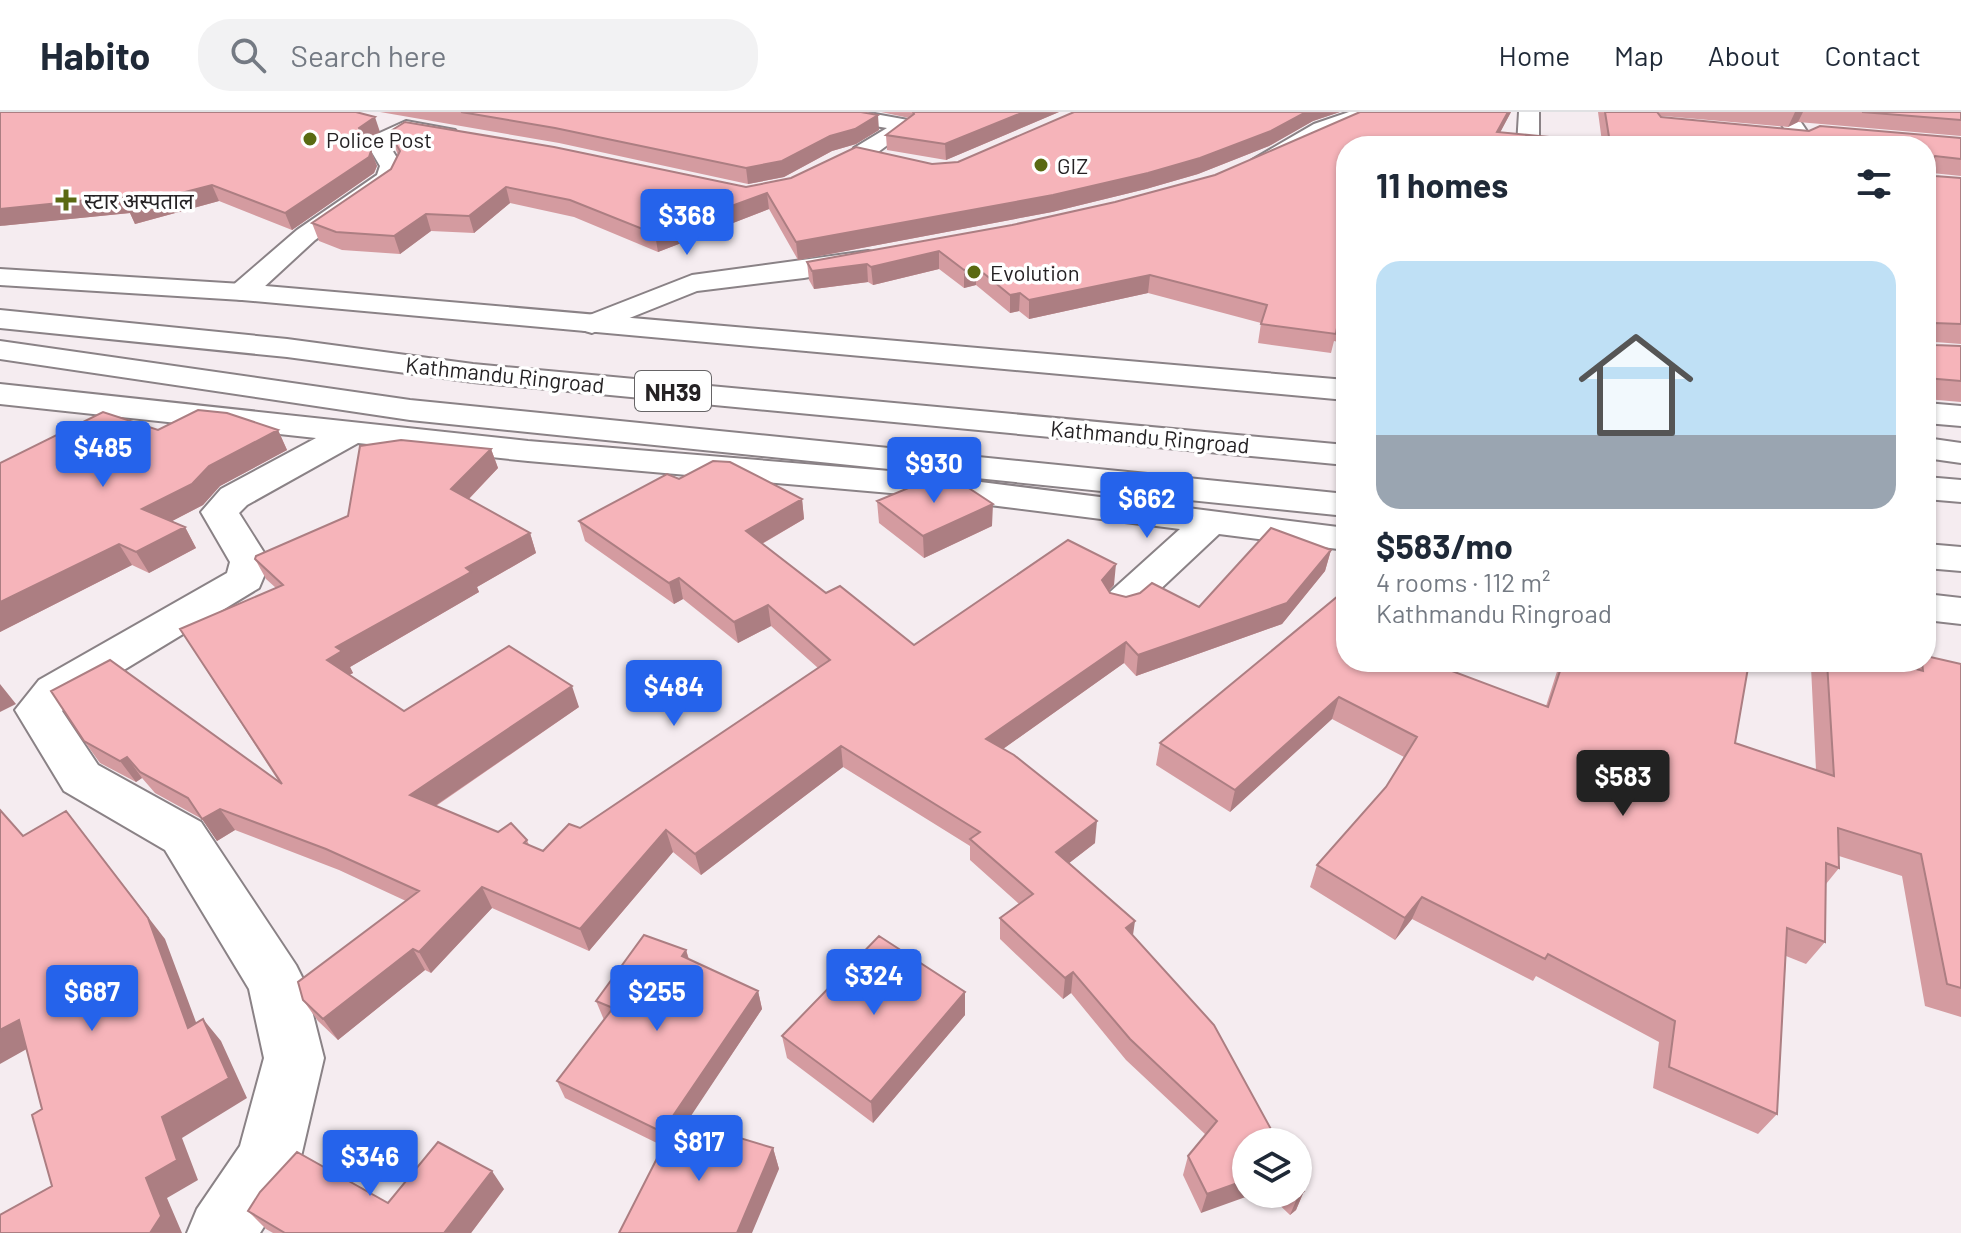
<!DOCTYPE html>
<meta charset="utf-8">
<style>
:root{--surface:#fff;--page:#f2f2f3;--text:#1f2937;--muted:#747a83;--line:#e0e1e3;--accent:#2563eb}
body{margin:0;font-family:Barlow,"Noto Sans Devanagari",sans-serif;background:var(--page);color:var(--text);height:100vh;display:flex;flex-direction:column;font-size:30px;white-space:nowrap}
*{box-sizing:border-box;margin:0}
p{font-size:26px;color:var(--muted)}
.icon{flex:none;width:44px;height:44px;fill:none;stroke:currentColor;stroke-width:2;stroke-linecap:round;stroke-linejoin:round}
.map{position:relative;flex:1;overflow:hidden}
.side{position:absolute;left:1336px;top:24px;width:600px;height:536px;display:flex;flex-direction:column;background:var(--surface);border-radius:32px;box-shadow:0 2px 6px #0004}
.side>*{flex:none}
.controls{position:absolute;left:1232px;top:1016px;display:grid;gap:16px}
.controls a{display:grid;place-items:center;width:80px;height:80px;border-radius:50%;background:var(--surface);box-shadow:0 2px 6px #0004;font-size:40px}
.price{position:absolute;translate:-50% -68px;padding:0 18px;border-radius:8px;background:var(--accent);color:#fff;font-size:26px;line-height:52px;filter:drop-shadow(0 2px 4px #0008)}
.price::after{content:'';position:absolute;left:50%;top:48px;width:24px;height:18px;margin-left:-12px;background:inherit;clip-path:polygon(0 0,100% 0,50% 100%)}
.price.on{background:#222;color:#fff}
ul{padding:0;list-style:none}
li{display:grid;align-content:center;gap:16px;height:424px;padding:0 40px}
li+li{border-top:2px solid var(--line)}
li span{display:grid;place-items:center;height:248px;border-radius:24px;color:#555}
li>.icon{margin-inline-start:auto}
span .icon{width:144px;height:144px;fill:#fffc;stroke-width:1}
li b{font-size:34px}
h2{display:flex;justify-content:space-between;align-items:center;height:96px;padding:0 40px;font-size:34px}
header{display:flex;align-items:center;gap:48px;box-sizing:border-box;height:112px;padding:0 40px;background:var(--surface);border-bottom:2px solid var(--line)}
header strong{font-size:38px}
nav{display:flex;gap:44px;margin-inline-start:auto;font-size:28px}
.search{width:560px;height:72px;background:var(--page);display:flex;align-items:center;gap:20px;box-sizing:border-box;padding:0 28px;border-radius:32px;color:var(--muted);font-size:30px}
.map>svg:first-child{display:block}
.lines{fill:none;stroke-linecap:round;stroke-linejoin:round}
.minor-casing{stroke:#8a8286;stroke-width:4}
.major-casing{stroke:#8a8286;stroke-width:4}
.highway-casing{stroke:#8a8286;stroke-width:4}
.minor{fill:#fff;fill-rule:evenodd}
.major{fill:#fff;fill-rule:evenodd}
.highway{fill:#fff;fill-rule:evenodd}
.wall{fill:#d49ba0}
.shaded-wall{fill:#ac7e82}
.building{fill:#f6b4ba;stroke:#ac7e82;stroke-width:2}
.poi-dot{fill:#5a6912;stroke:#fff;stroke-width:3}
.labels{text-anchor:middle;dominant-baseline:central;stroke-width:7;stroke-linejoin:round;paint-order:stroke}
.far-poi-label{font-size:22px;fill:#252224;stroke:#fff;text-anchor:start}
.far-street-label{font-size:22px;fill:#252224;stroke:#fff}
.shield{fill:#fff;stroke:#666466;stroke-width:2}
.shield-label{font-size:24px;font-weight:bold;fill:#252224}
</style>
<header>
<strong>Habito</strong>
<div class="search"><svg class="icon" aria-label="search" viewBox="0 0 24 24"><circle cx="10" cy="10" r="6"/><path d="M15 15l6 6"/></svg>Search here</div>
<nav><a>Home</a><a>Map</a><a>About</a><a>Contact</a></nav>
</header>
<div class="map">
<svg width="1961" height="1121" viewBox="0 0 1961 1121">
<rect width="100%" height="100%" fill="#f5ecf0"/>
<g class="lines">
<g class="minor-casing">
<path id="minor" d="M816,0H864L908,8L912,15L870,46L862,48L851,41L854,36L887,16L826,6Z
M1349,0H1368L1370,3L1367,7L1328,20L1271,53H1255L1252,48L1314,12Z
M1519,0H1539V34H1517Z
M1774,0H1794L1817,34H1795Z
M406,9L455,18L458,22L448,28L409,22L389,33L402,54L395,71L315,128L252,186L242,188L232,186L228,180L232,174L297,118L377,63L380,54L367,32L373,24Z
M868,139L877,141L881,147L877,153L804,166L697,179L592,221L582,218L577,212L582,206L692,163Z
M0,272L528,329L902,360L1346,416V438L1219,422L1137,499L1123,503L1109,499L1103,490L1109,481L1180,417L902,382L528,349L358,331L247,393L239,401L270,450L259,476L71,590L62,599L98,653L201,710L296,853L305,871L324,946L300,1049L291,1072L260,1121H187L197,1097L240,1034L264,946L249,877L165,738L64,679L15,598L39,568L227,461L230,450L201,400L221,377L316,326L0,292Z
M1926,291L1961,294V314L1926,311Z
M1926,482L1961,486V512L1926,508Z"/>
</g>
<g class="major-casing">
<path id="major" d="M0,157L242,172L1346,268V288L242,188L0,173Z
M0,229L410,288L1346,382V404L410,308L0,247Z
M1926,326L1961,331V351L1926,346Z
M1926,432L1961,435V459L1926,456Z"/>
</g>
<g class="highway-casing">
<path id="highway" d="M0,198L287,227L473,252L1346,333V353L473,270L287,245L0,216Z
M1926,365L1961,368V390L1926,387Z"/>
</g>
<use href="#minor" class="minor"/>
<use href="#major" class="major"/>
<use href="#highway" class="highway"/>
</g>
<path class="wall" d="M380,0H861L879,18L856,32L832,39L784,65L748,72L559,31Z
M881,0H1059L946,48L887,38L886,23L909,6Z
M1074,0H1340L1313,9L1269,34L1198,62L1146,77L1052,100L798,148L769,97L658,140L574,105L510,91L474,121L431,119L400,142L342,138L319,129L312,111L391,57L398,43L389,20L746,75L932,52L958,50Z
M1360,0H1511L1500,20L1602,30L1598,0H1961V24L1798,10L1788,15L1663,4L1662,5L1809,19L1961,26V64L1932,61L1935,64L1961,66V232L1935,230V233L1961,234V290L1926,287V34H1346V232L1334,229L1331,241L1258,231L1261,211L1148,181L1029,207L1019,199L1010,201L976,173L964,176L939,157L873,173L868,170L814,177L809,168L807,150L1012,113L1115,90L1215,63Z
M380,20L366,30L371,39L377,54L374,61L292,118L219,89L135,112L130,101L0,114Z
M158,318H278L287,338L220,374L203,393L172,409L185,415L196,436L149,461L132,453L0,520V351Z
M491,337L498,356L469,387L530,421L536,441L477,475L479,480L350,555L353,561L349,563L404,599L579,595L436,694L498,720L527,728L529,733L543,739L580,716L818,556L771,514L738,531L683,487L674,492L585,429L579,409L679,367L802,387L804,407L762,432L826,481L914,533L1114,473L1109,479L1110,481L1126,485L1199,495L1331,438L1325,459L1282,512L1136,564L1124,551L1003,637L1095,731L1069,751L1133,824L1278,1030L1201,1101L1183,1063L1188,1044L1206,1023L1126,948L1071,881L1063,887L1000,827V806L1019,792L970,748V734L843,655L701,763L673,740L589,839L492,796L431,861L425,858L338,928L318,909L303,888L406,789L339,758L235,718L217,729L202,707L155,681L142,666L136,670L100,651L84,629L279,670L180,517L276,476L266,467L255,447Z
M877,389L992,414L924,446L879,411Z
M1346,550L1546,594L1560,550H1749L1735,631L1816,658L1811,555L1814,550H1890L1911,556L1916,550L1961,552V905L1925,894L1902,764L1839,744V756L1826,772L1825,830L1806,852L1786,844L1777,1002L1758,1022L1653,976L1659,930L1536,864L1533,869L1412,807L1395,828L1310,775L1317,753L1386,675L1404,645L1332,607L1230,700L1156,653L1160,631Z
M686,838L689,847L758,879L762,897L686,1010L773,1036L779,1057L663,1034L565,986L557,969L604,908L596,889Z
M965,880V903L873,1011L787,946L782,924Z
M504,1077L471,1121H273L266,1117L248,1099L388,1091Z
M1304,1079L1296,1098L1290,1103L1268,1082H1298Z"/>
<path class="shaded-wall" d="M1024,0H1059L946,48L945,32Z
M1306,0H1340L1313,9L1269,34L1198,62L1146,77L1052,100L798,148L796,130Z
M1508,0H1511L1493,34L1497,20Z
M1795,0H1803L1798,10L1788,15Z
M878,3L879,18L856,32L832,39L784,65L748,72L746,56L830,24Z
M375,5L380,20L364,31L359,16Z
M371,39L377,54L374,61L292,118L285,101Z
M212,73L219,89L135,112L130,101L0,114V97Z
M506,75L510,91L474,121L469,104Z
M767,81L769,97L658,140L655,122Z
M426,102L431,119L400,142L394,124Z
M939,139V157L873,173L871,155Z
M867,152L868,170L814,177L812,159Z
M976,155V173L964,176V158Z
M1150,163L1148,181L1029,207V188Z
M1020,181L1019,199L1010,201V183Z
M278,318L287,338L220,374L203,393L155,418L142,397L209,354Z
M491,337L498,356L459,397L451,377Z
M802,387L804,407L749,439L746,419Z
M993,392L992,414L924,446L923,424Z
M185,415L196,436L149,461L136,440Z
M530,421L536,441L477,475L479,480L350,555L353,561L338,569L327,548L336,535L466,456Z
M119,432L132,453L0,520V490Z
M1331,438L1325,459L1282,512L1136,564L1138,543Z
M1116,452L1114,473L1100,488L1102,468Z
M679,466L683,487L674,492L669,471Z
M768,493L771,514L738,531L734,510Z
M1126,530L1124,551L986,649V627Z
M0,572L16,592L0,600Z
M572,574L579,595L420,704L410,683Z
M1339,585L1332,607L1230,700L1235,678Z
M841,634L843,655L701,763L695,742Z
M127,645L142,666L136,670L120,649Z
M220,697L235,718L217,729L202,707Z
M66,699L165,827L206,937L188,916Z
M1097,709L1095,731L1055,762L1056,740Z
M666,718L673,740L589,839L580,817Z
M482,775L492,796L431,861L419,840Z
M1422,785L1412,807L1395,828L1405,806Z
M1135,809L1132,830L1126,816Z
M413,837L425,858L338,928L323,907Z
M686,838L691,856L682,844Z
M1073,860L1071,881L1063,887L1065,866Z
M758,879L762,897L669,1037L662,1020Z
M965,880V903L873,1011L871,990Z
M203,907L221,929L247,986L182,1026L198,1068L167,1086L182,1121H150L146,1066L162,1005Z
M19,908L41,929L0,952V918Z
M773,1036L779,1057L752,1121H737Z
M492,1059L504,1077L471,1121H444Z
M1246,1068V1082H1254L1201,1101L1207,1082Z
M1304,1079L1296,1098L1290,1103L1298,1084Z"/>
<path class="building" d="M0,0H356L375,5L359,16L371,39L369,45L285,101L212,73L127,95L138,83L0,97Z
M461,0H861L878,3L855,17L830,24L782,49L746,56L555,16Z
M913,0H1024L945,32L886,23L914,2Z
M1074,0H1306L1271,19L1200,46L1148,61L1053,83L796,130L767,81L655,122L570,88L506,75L469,104L426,102L394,124L336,120L312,111L391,57L400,39L389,20L405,10L554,35L746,75L791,66L856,35L932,52L958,50Z
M1360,0H1508L1497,20L1610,31L1605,0H1657L1661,5L1809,19L1820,14L1961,26V47L1935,44L1932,47V61L1935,64L1961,66V212L1935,211V233L1961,234V269L1926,266V34H1346V212L1338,210L1336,222L1261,212L1267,193L1150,163L1029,188L1020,181L1010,183L976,155L964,158L939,139L871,155L867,152L812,159L807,150L1012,113L1115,90L1215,63Z
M1862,0H1961V8Z
M198,298L227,301L278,318L209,354L192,372L142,397L185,415L136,440L119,432L0,490V351L103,300L158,318Z
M401,328L491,337L451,377L530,421L466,456L471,460L336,535L342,539L327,548L404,599L509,534L572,574L410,683L498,720L511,711L527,728L524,731L543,739L569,712L580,716L830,548L768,493L734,510L679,466L669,471L579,409L667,362L679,367L713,349L730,350L802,387L746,419L826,481L840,474L914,533L1068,428L1116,452L1102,468L1110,481L1126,485L1140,481L1152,471L1199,495L1271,416L1331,438L1287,491L1138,543L1126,530L986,627L1014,643L1097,709L1056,740L1135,809L1126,816L1214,913L1278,1030H1246V1068L1207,1082L1188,1044L1217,1009L1130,927L1073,860L1065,866L1000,806L1033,782L970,727L980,720L841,634L695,742L666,718L580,817L482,775L419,840L413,837L323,907L303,888L298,870L419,779L326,737L220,697L202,707L188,686L140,660L127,645L120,649L84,629L51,579L110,548L282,672L180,517L283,473L255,447L256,444L348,404L360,334Z
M930,367L961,371L993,392L923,424L877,389Z
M1338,484L1346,488V550H1428L1548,595L1563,550H1749L1735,631L1834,664L1827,550H1890L1923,559L1922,550H1926V544L1961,552V876L1947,872L1921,742L1838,716L1839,756L1826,751L1825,830L1787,816L1777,1002L1669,955L1675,909L1548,842L1545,847L1422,785L1405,806L1317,753L1386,675L1417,625L1339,585L1235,678L1160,631Z
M0,698L23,724L66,699L148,806L188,916L203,907L229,966L162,1005L177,1048L146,1066L161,1104L150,1121H0V1103L52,1074L32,1003L42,997L19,908L0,918Z
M644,823L686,838L682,844L758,879L662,1020L557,969L613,896L596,889Z
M879,824L965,880L871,990L782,924Z
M677,1007L773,1036L737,1121H619Z
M438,1030L492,1059L444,1121H285L248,1099L260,1080L297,1040L388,1091Z
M1298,1068L1304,1079L1298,1084L1296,1082H1298Z"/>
<g class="poi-dot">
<circle cx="310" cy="27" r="8"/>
<circle cx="1041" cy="53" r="8"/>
<path d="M62 76h8v8h8v8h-8v8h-8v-8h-8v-8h8z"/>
<circle cx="974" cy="160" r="8"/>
</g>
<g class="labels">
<g class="far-poi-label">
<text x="326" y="27">Police Post</text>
<text x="1057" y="53">GIZ</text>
<text x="84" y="88">स्टार अस्पताल</text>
<text x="990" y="160">Evolution</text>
</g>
<g class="far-street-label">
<text transform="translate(505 262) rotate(6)">Kathmandu Ringroad</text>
<text transform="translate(1150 324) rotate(5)">Kathmandu Ringroad</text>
</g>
<rect class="shield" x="635" y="259" width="76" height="40" rx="6"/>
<g class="shield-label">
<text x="673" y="279">NH39</text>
</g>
</g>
</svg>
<div class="controls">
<a><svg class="icon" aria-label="layers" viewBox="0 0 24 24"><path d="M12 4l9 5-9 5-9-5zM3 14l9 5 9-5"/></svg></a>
</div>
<b class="price" style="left:687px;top:145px">$368</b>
<b class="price" style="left:103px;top:377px">$485</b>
<b class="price" style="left:934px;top:393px">$930</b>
<b class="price" style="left:1147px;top:428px">$662</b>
<b class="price" style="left:674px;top:616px">$484</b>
<b class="price on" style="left:1623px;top:706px">$583</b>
<b class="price" style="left:874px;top:905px">$324</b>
<b class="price" style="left:92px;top:921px">$687</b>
<b class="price" style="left:657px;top:921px">$255</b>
<b class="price" style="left:699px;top:1071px">$817</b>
<b class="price" style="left:370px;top:1086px">$346</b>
<section class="side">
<h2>11 homes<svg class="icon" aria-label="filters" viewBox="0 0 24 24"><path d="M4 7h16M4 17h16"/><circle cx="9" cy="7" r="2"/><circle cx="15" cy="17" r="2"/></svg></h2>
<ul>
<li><span style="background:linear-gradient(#bfe0f5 70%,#9aa5b1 0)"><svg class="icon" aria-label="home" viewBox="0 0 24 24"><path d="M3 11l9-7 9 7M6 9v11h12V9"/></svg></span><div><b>$583/mo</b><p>4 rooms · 112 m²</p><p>Kathmandu Ringroad</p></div></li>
</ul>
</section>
</div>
